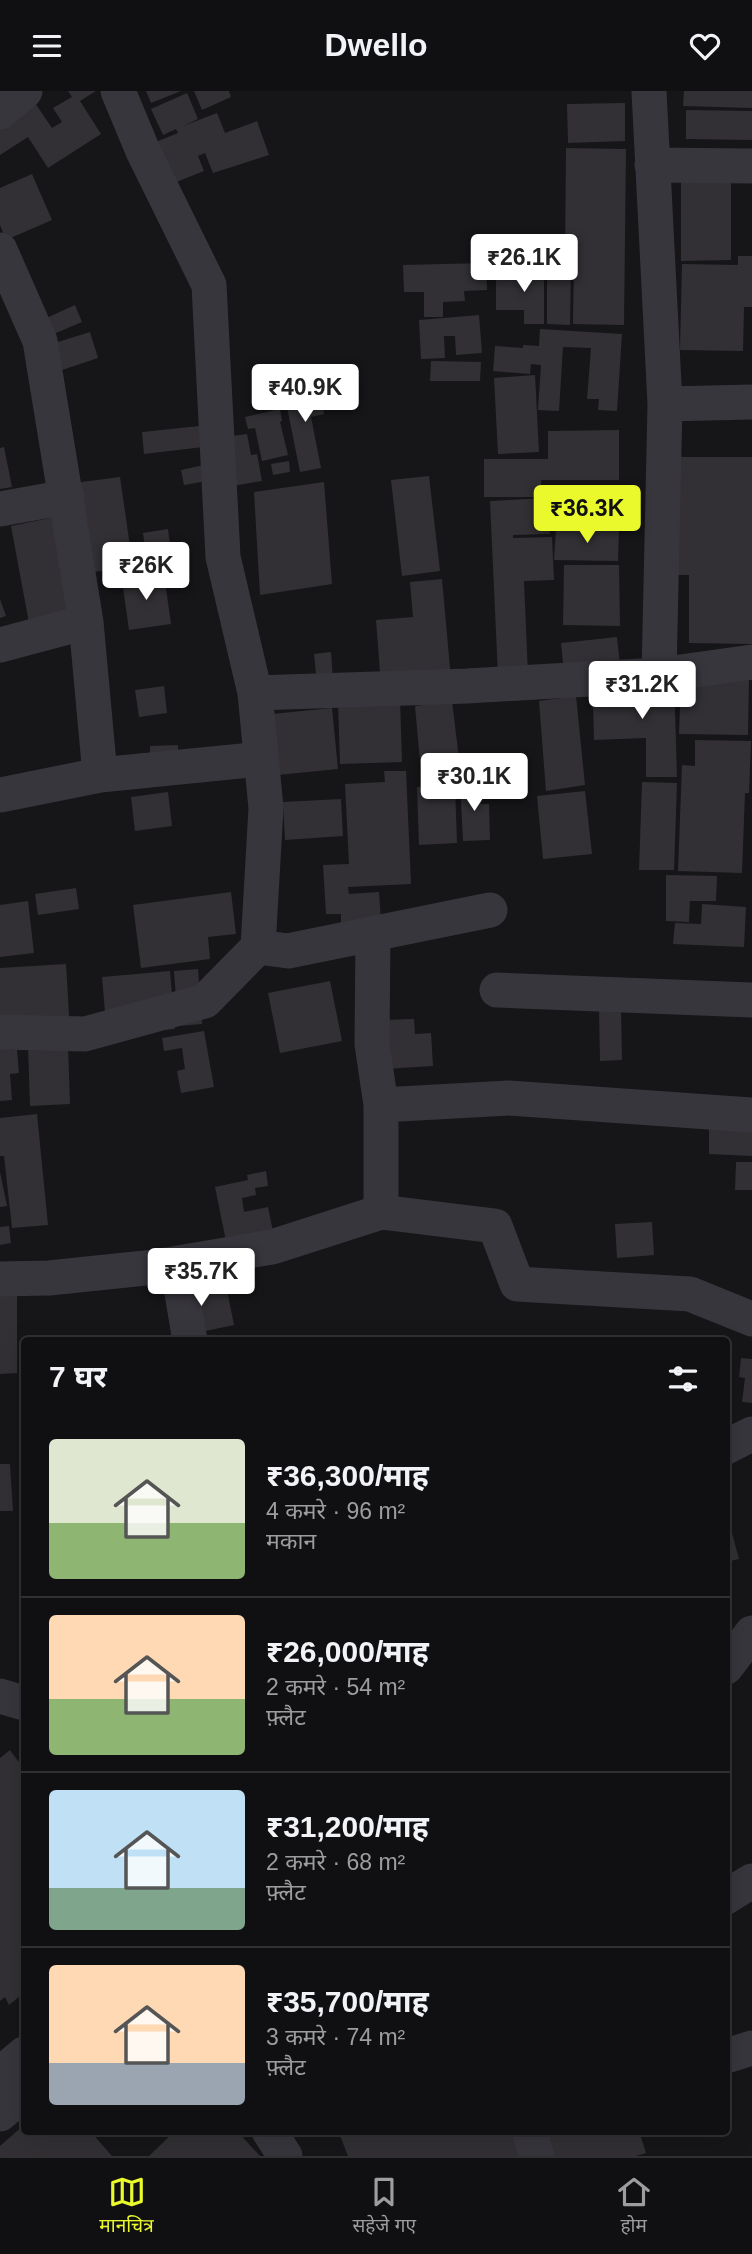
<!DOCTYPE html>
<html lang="hi">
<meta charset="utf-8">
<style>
:root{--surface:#101012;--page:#19191b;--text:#f1f3f6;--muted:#9c9d9f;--line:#303032;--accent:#e9f92c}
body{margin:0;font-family:Arial,"Noto Sans Devanagari",sans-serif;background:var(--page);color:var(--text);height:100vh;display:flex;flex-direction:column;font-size:26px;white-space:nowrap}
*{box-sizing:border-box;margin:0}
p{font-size:23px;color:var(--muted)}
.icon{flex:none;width:38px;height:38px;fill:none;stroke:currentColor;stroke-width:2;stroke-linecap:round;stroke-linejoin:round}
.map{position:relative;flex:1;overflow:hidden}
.drawer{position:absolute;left:21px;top:1246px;width:709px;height:798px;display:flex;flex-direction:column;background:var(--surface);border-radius:7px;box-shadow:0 7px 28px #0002,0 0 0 2px var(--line)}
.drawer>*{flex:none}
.price{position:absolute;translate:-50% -60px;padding:0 16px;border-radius:7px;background:#fff;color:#222;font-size:23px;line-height:46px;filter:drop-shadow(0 2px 4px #0008)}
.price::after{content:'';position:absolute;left:50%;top:42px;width:21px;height:16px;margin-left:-10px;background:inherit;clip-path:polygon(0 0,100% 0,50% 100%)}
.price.active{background:var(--accent);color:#111}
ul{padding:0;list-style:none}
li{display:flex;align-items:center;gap:21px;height:175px;padding:0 28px}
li+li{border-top:2px solid var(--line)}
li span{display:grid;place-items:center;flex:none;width:196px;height:140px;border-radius:7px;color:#555}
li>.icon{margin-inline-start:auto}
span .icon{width:84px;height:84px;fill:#fffc;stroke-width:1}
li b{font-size:30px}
h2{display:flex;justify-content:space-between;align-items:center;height:84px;padding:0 28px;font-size:30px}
header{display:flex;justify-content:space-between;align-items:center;height:91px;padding:0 28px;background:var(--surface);font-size:32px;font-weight:600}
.tabs{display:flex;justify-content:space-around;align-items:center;height:98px;border-top:2px solid var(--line);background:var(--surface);font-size:19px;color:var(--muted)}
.tabs a{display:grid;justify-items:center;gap:4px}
.tabs .active{color:var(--accent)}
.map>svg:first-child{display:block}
.building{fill:#323034}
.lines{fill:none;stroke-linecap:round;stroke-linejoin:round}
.street{stroke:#38363d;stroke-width:35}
</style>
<header><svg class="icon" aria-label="menu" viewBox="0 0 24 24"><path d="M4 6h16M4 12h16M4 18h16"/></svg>Dwello<svg class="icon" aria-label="heart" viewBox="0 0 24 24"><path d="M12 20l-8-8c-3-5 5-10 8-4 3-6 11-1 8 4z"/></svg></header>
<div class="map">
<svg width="752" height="2065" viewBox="0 0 752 2065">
<rect width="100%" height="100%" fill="#161518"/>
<path class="building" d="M68,0H96L80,10L101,43L48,77L28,46L0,64V31L33,9L52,37L62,31L53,17L72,6Z
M146,0H181L151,12Z
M194,0H229L231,6L202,19Z
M684,0H752V17L683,15Z
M187,2L198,28L183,35L217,22L225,42L257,30L269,64L213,82L205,62L198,65L204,80L169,94L153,52L178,42L176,38L163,44L151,18Z
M625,12V50L568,52L567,13Z
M686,19L752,20V49L686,48Z
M566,57L626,58L624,234L573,233L574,167H565Z
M32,83L52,129L6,149L0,134V97Z
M681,86H731V169L681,170Z
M493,160L512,161V164H519L518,175H511V187L493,186Z
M738,165H752V216H744L743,260L680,259L682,173L738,174Z
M524,171H544V233H524V219H496V189H524Z
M547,171L571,172L570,234L547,233Z
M486,172L487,199L464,200L465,210L443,211V226H424V201H404L403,174Z
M75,214L82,231L49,245L42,229Z
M479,224L482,262L456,264L455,245H444L445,267L421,268L419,229Z
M540,238L622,243L617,320L598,319L599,308H587L591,257L563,256L559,320L538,319L541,274L531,273L530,283L493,280L495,255L523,257V254L539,255Z
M90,241L98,267L56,281L48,254Z
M431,270L481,271L480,290H430Z
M535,284L539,361L498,363L494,287Z
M319,294L324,323L311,326L321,377L300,381L284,301Z
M280,318L282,330L280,331L288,364L262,370L255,337L248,338L245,326Z
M209,334L212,355L144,363L142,341Z
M619,339V389H541V406H484V368H548V340Z
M247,343L251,364L257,363L262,390L227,396L232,345Z
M4,356L12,396L0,398V357Z
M674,366H752V553L689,552V484H673Z
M289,370L290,381L273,384L271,373Z
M204,374L207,390L184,394L181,379Z
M429,385L440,480L402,485L391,389Z
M120,386L133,476L85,482L74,392Z
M324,391L332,493L260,504L254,401Z
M601,396V411L620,410V432L549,435L550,443L513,444V447L552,446L554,489L524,490L528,584L498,585L490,410L547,407V411L575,409L574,398Z
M60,425L78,523L29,532L11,435Z
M556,437L619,439L618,470L554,469Z
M168,438L171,461L146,465L143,442Z
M564,474H619L620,535L563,534Z
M164,483L171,533L129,539L122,489Z
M442,488L451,588L381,594L376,529L413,526L410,491Z
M0,508L6,525L0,527Z
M617,546L620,574L564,581L561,552Z
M331,561L333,589L316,583L314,563Z
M640,586L641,612H644V587H674L677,686H646V647L594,649L593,613H613L612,587Z
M681,587H749L748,644L679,643Z
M164,595L167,622L139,626L135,599Z
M576,605L585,694L546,700L539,610Z
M400,607L402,671L340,673L338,610Z
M452,610L461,684L422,692L415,615Z
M332,617L338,678L278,684L272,623Z
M695,649L751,650L749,702H745L742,782L678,780L682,674L695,675Z
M178,654L179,686H150V655Z
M384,680H406L411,793L348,796L349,803L379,801L381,830L341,832V823H326L323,774L349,773L345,693L385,691Z
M480,690L481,713H489L490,749L463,750L460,691Z
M642,691L677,692L674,779H639Z
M455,695L457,752L419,754L417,696Z
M585,700L592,763L543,768L537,705Z
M168,701L172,735L135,740L131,706Z
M341,708L343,745L285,749L283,711Z
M666,784L717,785L716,810H690L689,831L666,830Z
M76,797L79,818L38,824L35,803Z
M231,801L236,843L208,846L210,868L141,877L133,814Z
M28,810L34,862L0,866V814Z
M702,813L746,816L744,856L673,853L675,832L701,833Z
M66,873L70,940L0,944V877Z
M198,878L202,933L178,935L174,880Z
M170,880L175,938L107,944L102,886Z
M330,890L342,950L280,962L268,902Z
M621,918L622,969L600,970L599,919Z
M414,928L415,943L431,942L433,975L384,978L382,929Z
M204,940L214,996L181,1002L177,980L185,978L182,957L164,960L162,947Z
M68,953L70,1013L30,1015L28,955Z
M0,955H10V959H17L19,982L10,983L12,1009L0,1010Z
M37,1023L48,1134L12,1137L4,1065H0V1027Z
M709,1032L752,1033V1065L709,1063Z
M736,1071H752V1099H735Z
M266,1080L268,1095L255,1097L256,1104L242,1107L244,1121L268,1116L276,1155L229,1165L215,1096L248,1089L247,1084Z
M0,1081L7,1115L0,1116Z
M652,1131L654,1164L617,1167L615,1133Z
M9,1135L11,1152L0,1154V1136Z
M225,1189L234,1234L177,1246L168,1200Z
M0,1202H17V1282L0,1283Z
M741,1267L752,1268V1312L742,1311L745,1287L739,1286Z
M0,1373H10L13,1420H0Z
M726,1420L739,1468L726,1471Z
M10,1659L24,1678V1902L9,1914L5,1906L0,1910V1667Z
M24,2034V2040H90L112,2065H0V2055Z
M175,2040H237L260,2065H149Z
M341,2040H514L524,2065H348L339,2042Z
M546,2040H639L646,2062L636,2065H553Z"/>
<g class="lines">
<path class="street" d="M649,0L665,313L659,584
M0,21L25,0
M652,74L752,75
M0,159L40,250L86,531L100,684L0,704
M665,313L752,311
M0,418L67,406
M0,554L86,531
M255,602L467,595L659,584L752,571
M100,684L261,668
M258,856L288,860L490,819
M497,899L752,909
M0,941L85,943L205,910L258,856L266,717L255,602L223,466L209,194L143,60L118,0
M381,1014L509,1007L752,1024
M381,1121L495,1135L517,1193L690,1203L752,1228
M177,1172L190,1250
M0,1188L49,1187L155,1176L272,1156L381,1121V1014L372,953L373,843
M726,1356L752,1343
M726,1576L752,1542
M0,1605L24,1612
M726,1806L752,1790
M726,1965L752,1957
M0,1983L24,1963
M0,2023L24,2003
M269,2040L285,2065
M529,2040L537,2065"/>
</g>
</svg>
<b class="price" style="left:524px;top:203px">₹26.1K</b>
<b class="price" style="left:305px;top:333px">₹40.9K</b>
<b class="price active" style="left:587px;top:454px">₹36.3K</b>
<b class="price" style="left:146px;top:511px">₹26K</b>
<b class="price" style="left:642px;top:630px">₹31.2K</b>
<b class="price" style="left:474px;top:722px">₹30.1K</b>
<b class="price" style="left:201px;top:1217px">₹35.7K</b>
<section class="drawer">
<h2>7 घर<svg class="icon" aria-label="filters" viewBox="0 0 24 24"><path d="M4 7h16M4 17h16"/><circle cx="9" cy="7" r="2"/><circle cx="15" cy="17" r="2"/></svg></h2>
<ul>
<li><span style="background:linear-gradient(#dfe7d0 60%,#8fb573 0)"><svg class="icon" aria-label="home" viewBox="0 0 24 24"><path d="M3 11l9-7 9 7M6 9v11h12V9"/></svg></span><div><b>₹36,300/माह</b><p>4 कमरे · 96 m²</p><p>मकान</p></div></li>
<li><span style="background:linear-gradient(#ffd9b3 60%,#8fb573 0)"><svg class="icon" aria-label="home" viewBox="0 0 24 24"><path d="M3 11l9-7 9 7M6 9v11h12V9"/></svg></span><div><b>₹26,000/माह</b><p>2 कमरे · 54 m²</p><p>फ़्लैट</p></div></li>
<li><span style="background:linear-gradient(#bfe0f5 70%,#7fa58c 0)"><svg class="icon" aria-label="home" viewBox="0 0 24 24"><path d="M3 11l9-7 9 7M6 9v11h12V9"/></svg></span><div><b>₹31,200/माह</b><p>2 कमरे · 68 m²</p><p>फ़्लैट</p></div></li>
<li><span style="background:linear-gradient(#ffd9b3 70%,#9aa5b1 0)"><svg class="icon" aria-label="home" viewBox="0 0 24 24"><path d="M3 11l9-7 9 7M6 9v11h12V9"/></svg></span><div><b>₹35,700/माह</b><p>3 कमरे · 74 m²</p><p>फ़्लैट</p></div></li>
</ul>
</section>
</div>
<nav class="tabs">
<a class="active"><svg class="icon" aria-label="map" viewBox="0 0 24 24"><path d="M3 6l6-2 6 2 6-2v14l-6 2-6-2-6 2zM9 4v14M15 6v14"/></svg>मानचित्र</a>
<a><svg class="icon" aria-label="saved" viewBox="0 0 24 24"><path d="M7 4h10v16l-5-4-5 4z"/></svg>सहेजे गए</a>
<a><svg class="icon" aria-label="home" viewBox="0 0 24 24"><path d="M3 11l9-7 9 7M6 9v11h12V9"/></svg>होम</a>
</nav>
